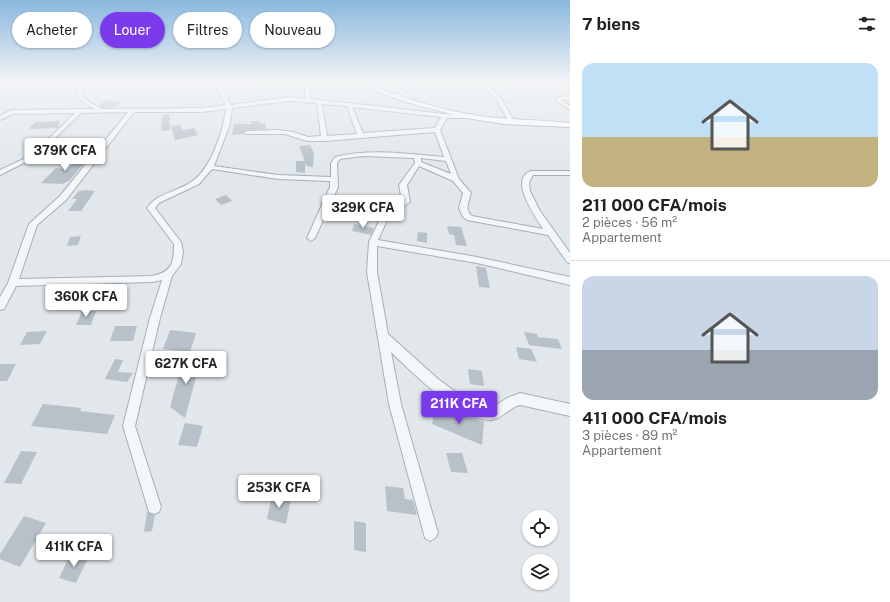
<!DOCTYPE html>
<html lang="fr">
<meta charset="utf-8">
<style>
:root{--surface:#fff;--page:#f2f2f2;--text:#202124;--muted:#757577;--line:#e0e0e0;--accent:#7c3aed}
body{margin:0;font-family:"Public Sans",sans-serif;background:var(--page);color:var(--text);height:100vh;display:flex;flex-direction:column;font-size:15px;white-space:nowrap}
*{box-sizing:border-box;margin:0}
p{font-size:13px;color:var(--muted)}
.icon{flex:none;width:22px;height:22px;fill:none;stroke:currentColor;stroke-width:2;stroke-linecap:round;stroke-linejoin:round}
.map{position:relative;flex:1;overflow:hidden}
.sheet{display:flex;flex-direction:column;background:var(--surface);width:320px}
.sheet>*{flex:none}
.banner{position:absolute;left:12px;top:12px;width:380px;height:36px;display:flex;gap:8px}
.fabs{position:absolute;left:522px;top:510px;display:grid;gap:8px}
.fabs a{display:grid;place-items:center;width:36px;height:36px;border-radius:50%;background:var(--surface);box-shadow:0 1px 3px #0004;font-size:20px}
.price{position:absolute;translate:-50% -34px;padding:0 9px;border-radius:4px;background:#fff;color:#222;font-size:13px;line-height:26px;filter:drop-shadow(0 1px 2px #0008)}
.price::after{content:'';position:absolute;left:50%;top:24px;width:12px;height:9px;margin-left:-6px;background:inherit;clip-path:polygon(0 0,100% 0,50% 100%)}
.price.current{background:var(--accent);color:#fff}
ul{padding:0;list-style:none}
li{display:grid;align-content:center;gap:8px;height:212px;padding:0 12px}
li+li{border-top:1px solid var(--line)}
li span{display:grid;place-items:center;height:124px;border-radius:12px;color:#555}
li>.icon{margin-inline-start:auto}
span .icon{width:72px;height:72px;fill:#fffc;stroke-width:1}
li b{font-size:17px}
h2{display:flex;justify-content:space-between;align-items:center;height:48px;padding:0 12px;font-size:17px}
.pill{padding:0 14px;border-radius:18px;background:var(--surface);box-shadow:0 1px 3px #0004;font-size:14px;line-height:36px}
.pill.current{background:var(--accent);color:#fff}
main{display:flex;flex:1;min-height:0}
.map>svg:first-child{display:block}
.building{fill:#b8c1c9}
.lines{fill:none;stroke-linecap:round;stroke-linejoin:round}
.street-casing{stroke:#a6afb6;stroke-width:2}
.secondary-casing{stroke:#a6afb6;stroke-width:2}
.street{fill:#f4f7f9;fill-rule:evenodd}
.secondary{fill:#fff;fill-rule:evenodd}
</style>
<main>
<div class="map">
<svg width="570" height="602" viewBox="0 0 570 602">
<rect width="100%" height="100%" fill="#e1e7eb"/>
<path class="building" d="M105,100L122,102L116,107L103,108L100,106Z
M166,114H169L170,130L161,131L162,116Z
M60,121L58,128L29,129L35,122Z
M251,121H260L261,124L265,123L266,129L247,130L244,131V134L232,135L234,124H251Z
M181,125L182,130L194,128L198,135L175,140L171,126Z
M310,145L314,153L313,167L307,166L305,163V173L296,172V161H305L299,146Z
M80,156H90L69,181L62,184L41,183L56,168L68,169Z
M87,190L95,191L81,211H68L77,199H72L79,191Z
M226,195L232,201L221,205L215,199Z
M368,197L381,200L378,207L364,204Z
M354,224L374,228L373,230L371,235L352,231Z
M447,226L461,227L467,246L456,245L454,235L449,234Z
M418,232L427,233V243L417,241Z
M81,236L78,245L67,246L70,237Z
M476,266L486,268L490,288L479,287Z
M82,311H96L91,325H76Z
M115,326H137L133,341H110Z
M170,330L196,333L190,352L163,349Z
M47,331L40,344L20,345L27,332Z
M524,332L537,334L538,337L558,339L562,349L529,345Z
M516,347L531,349L537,362L519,359Z
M115,359L123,360L118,372L133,373L127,382L105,379Z
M183,360L206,362L203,375L197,374L185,418L170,407Z
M0,364H16L7,381H0Z
M468,369L482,371L484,386L470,384Z
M43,404L81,408L80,411L115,415L107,434L31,426Z
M436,406L484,422L482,445L432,424Z
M185,423L203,426L197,447L178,445Z
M21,451L37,452L21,484L4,483Z
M446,453H462L468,473L451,472Z
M385,486L403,488L405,499L413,500L417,515L387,511Z
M272,494L291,499L286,524L267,519Z
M147,512L155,515L152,531L144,532Z
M24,516L46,523L20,567L0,559V554Z
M354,521L366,523V552L354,550Z
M71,553L88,558L76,583L59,578Z"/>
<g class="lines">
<g class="street-casing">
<path id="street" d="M76,82H80L83,96L89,102L103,109L202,108L226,105L216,87L219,82H223L222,87L231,105L289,97L305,99V86L293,82H300L309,85L311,99L445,114L469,115L470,116L467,118H447L440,130L459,179L471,193C469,201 464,210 472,216L543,229C536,217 508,179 531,171H570V175H533L529,182L530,191L540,211L570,253V263L567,262L548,235L467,220L463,217L459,208L463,193L453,181L419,166L407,185L410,202L388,218L378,240L477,257L570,277V285L477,263L377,246V272L388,334L438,379L468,401L479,406L489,408L493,407L507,398L520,393L570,404V416L520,405C509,407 503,419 491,420C461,422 412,372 391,352L401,404L438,533L435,538L430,541L425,538L389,404L367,272L369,242L382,215L402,201L399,185L415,163L414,158L363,156L340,159L337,163L338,187L315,238L311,241L307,238L330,187V181L278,179L212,169L199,184L159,203L155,208L181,242L183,252L181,264L172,276L160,318L135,426L161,507L159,512L154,514L149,512L123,426L150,318L162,280L152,282L16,286L4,309L0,310V297L8,283L29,224L60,196L128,112L81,113L36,157L0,175V170L32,155L75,113L12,114L0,120V116L11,110L95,109C82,103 75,97 76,82ZM289,101L317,103L321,136L308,137L293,132L278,130L247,131L245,132V134H285L307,141H324L435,132L444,157C407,154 371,148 335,157L331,163V177L278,175L214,166L230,124L232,108ZM322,104L347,106L357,134L327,136ZM352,107L441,117L435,128L363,133ZM226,109C223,131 212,166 194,180C179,192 158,192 147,208L174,244C174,263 172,272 152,276L19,279L37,225L66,200L134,112H202ZM421,158L446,161L451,174L421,162Z
M385,82H390L378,92H374V90Z
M413,82H418L398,98H394V96Z
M482,82H487L502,100L514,121L513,122H509L498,102Z
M570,96V100H562L570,106V110L556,101L558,97Z"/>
</g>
<g class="secondary-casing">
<path id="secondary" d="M349,82H358C398,95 437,110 479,116C509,120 540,120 570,123V127L505,124L466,118L406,102Z"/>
</g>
<use href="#street" class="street"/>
<use href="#secondary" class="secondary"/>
</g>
<linearGradient id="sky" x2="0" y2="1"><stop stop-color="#89b7de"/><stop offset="0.49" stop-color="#f2f4f6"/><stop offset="1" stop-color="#f2f4f6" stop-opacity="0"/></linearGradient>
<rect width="570" height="166" fill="url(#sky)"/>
</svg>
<div class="fabs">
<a><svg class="icon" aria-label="locate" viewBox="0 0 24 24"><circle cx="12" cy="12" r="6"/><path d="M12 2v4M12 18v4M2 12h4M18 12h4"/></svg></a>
<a><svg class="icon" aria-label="layers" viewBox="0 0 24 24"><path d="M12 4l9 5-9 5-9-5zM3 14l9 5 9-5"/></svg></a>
</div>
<b class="price" style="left:65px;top:172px">379K CFA</b>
<b class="price" style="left:363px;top:229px">329K CFA</b>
<b class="price" style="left:86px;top:318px">360K CFA</b>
<b class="price" style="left:186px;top:385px">627K CFA</b>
<b class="price current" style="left:459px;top:425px">211K CFA</b>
<b class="price" style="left:279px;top:509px">253K CFA</b>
<b class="price" style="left:74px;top:568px">411K CFA</b>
<div class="banner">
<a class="pill">Acheter</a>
<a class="pill current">Louer</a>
<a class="pill">Filtres</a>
<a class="pill">Nouveau</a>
</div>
</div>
<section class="sheet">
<h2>7 biens<svg class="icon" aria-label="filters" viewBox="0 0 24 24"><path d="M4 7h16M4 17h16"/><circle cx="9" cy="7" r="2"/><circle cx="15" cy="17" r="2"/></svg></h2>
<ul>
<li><span style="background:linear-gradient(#bfe0f5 60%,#c2b280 0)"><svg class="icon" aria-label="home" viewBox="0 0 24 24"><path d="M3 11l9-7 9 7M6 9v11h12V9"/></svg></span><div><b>211 000 CFA/mois</b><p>2 pièces · 56 m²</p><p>Appartement</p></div></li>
<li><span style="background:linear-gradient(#c9d6e8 60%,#9aa5b1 0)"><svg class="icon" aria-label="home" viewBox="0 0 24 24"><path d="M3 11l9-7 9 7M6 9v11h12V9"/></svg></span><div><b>411 000 CFA/mois</b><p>3 pièces · 89 m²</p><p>Appartement</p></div></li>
</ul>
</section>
</main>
